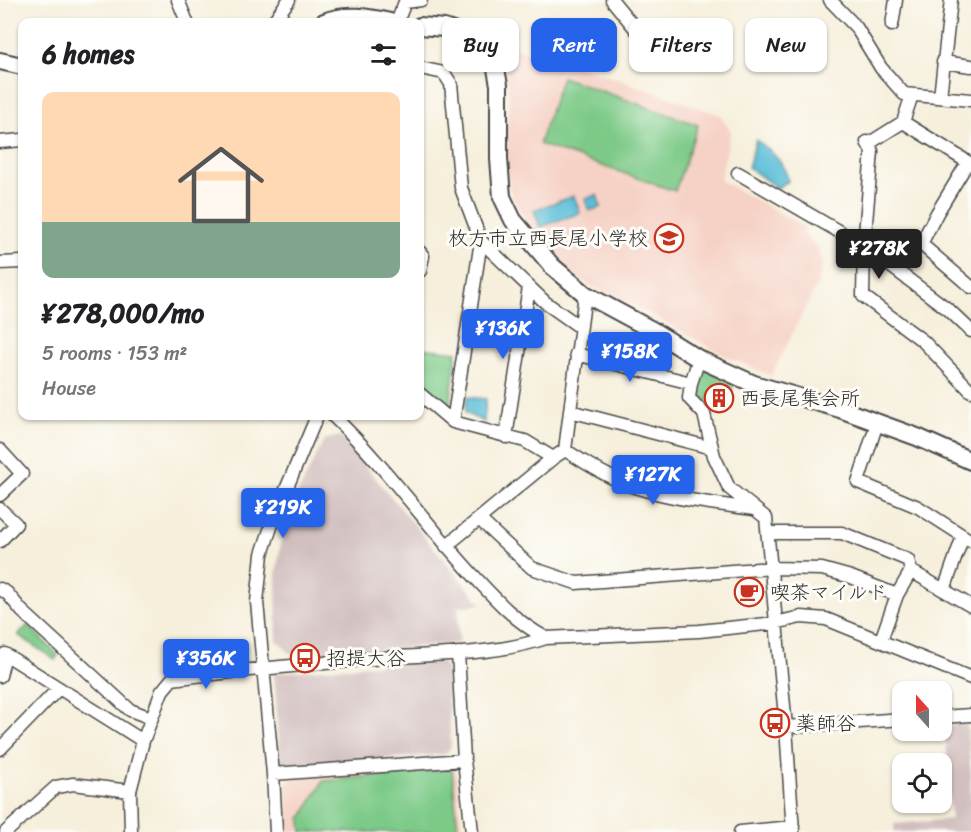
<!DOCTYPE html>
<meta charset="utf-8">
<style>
:root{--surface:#fff;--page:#f6f6f6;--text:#202124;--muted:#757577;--line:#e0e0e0;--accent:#2563eb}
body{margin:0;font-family:Sriracha,"Klee One",sans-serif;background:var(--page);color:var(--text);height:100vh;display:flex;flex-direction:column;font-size:22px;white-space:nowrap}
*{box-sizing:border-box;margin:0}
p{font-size:20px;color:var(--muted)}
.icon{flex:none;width:33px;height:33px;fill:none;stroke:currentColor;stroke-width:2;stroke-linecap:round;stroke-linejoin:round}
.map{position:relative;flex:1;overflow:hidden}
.sheet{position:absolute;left:18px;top:18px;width:406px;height:402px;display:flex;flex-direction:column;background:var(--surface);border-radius:12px;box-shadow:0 2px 4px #0004}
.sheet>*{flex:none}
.hud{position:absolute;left:442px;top:18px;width:438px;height:54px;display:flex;gap:12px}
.needle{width:39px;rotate:339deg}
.buttons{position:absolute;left:892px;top:681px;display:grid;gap:12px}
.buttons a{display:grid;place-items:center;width:60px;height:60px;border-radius:12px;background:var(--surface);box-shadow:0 2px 4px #0004;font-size:30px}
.price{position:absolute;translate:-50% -51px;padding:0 14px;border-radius:6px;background:var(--accent);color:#fff;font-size:20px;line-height:39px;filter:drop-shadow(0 2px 3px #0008)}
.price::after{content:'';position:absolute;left:50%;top:36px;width:18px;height:14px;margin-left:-9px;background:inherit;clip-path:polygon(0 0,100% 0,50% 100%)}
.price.current{background:#222;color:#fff}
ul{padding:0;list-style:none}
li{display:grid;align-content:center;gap:12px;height:318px;padding:0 24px}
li+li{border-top:2px solid var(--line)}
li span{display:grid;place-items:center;height:186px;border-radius:12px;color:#555}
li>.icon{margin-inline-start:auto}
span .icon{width:108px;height:108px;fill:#fffc;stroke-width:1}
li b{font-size:26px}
h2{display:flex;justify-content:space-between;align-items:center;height:72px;padding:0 24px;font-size:26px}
.pill{padding:0 21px;border-radius:12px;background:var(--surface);box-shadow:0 2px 4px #0004;font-size:21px;line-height:54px}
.pill.current{background:var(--accent);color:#fff}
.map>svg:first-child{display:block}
.built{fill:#f6d1c5}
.industrial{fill:#d1bfbf}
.green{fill:#7dca88;stroke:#547a5a;stroke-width:1.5}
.water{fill:#5abed8;stroke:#427482;stroke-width:1.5}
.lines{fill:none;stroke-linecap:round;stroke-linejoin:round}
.minor-casing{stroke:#494846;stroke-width:15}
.major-casing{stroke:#494846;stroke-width:20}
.minor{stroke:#fff;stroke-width:12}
.major{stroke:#fff;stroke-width:16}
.labels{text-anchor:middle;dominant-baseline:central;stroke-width:6;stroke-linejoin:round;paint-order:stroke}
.poi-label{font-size:20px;fill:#2b2b2b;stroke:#fdfcf7;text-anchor:start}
</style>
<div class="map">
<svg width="971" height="832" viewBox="0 0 971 832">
<rect width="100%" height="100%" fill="#fdfcf7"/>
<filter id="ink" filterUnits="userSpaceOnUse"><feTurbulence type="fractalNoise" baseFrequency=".0167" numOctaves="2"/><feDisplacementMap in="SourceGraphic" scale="12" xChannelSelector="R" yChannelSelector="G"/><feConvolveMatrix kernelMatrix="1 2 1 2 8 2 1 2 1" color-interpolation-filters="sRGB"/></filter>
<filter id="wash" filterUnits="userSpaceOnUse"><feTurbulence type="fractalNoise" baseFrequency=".008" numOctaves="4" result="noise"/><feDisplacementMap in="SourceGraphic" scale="24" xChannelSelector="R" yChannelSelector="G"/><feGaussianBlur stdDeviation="1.35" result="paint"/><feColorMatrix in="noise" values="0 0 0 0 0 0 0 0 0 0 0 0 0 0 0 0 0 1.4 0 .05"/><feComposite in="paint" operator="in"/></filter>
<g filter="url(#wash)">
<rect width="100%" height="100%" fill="#f6efdc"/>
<path class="built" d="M488,43L559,59L720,115L731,131L720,180L805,227L803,234L817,246L823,263L817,285L771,376L724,355L635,306L592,287L565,269L549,247L529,226L512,196L508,181L506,138L509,100L508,84L503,61Z
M450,766L456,770L462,832H289L286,785L291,778Z"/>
<path class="industrial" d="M340,436L481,604L458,607L459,643L313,655L290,653L277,641L276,575L284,522L324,440Z
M439,660L446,668L451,746L446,754L281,767L274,673Z
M967,724L971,774V832H895L894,824L951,819L945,725Z"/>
<path class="green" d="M562,77L698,125L675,191L539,144Z
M420,348L457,352L450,405L443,407L420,387Z
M703,368L735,381L731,392L714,385L706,405L697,399L694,392Z
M28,625L58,655L55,660L18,635Z
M452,769L458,832H302L301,819L323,781Z"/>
<path class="water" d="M756,140C771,150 786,163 788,181L777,188L748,167Z
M597,195L601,207L589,211L585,199Z
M574,196L580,213L540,227L534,210Z
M467,397L486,399L484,422L465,413Z"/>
</g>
<g filter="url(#ink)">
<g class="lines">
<g class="minor-casing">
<path id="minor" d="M178,0L187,22
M612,0L639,33
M830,0L856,27L881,68L904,94L971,100
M273,22L289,0
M397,22L405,2L421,0
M892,25L896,0
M943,62L971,66
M420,68L444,73L451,84L461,188L481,241L546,303L580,327
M940,97L951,0
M903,122L971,164
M0,142L22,140
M867,142L872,151L864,246L863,296L923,341L971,391
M868,144L903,122L912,95
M968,162L937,213L921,244L971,287
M738,173L864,246L949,310L971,331
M420,252L423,256L420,271
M0,263L22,262
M576,354L691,383
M699,359L691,383L689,398L704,414L714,456L729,488L766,518L786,727L793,832
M420,394L453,422L525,441L553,458
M570,411L712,448
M333,416C384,464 425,523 473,575C496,600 516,622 546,638
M453,422L481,241
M877,423L858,482L918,507L971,541
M506,437L529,287
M0,450L22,474L0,495
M565,450L585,294
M0,509L16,524L0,541
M479,519L532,568L576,583L771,568L822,569L851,577L897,595
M768,533H842L908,560L911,571L897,595L881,640
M446,546L553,458L565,450C587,464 610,479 635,487C673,499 714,504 754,509
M911,571L971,606
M0,589L7,593L22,611L130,710L151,718
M944,590L963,536
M458,653L464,760L472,832
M0,676L5,654L143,741
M942,717L971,715
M786,727L903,719
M0,749L59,688
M273,774L464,760
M6,832L56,787L73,784L130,791
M131,832L130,791L143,741L162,691L172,679C247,669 321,663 396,657C445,654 499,654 546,638L699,631L775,623L801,617L826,619L971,678
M276,832L273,774L257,602L262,554L274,518L317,416
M740,832L793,827"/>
</g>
<g class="major-casing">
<path id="major" d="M324,22C345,13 368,17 390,22
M420,26L444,28L471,37L482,45L490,57L496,69L499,85V159L502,197L513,220L552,266L585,294L652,330L699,359L754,384L840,409L917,437L971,461
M0,61L22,66"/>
</g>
<use href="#minor" class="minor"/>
<use href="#major" class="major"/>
</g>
</g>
<defs>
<g id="school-ring" transform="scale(1.5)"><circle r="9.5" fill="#fdfcf7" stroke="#c8321e" stroke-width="1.5"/><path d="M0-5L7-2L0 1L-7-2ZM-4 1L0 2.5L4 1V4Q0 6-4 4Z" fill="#c8321e"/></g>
<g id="building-ring" transform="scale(1.5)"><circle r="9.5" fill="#fdfcf7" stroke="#c8321e" stroke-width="1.5"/><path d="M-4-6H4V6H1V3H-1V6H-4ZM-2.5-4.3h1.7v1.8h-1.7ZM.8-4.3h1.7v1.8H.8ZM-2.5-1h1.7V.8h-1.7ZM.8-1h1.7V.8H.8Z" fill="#c8321e"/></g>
<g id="cafe-ring" transform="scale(1.5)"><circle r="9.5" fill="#fdfcf7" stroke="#c8321e" stroke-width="1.5"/><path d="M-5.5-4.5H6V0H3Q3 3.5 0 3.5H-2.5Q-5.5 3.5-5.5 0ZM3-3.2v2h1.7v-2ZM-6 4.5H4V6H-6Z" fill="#c8321e"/></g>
<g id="bus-ring" transform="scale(1.5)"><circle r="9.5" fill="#fdfcf7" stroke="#c8321e" stroke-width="1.5"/><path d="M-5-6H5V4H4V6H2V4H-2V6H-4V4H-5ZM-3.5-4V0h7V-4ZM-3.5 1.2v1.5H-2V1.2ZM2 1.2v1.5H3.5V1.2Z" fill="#c8321e"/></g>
</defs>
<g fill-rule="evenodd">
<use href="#school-ring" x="669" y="238"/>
<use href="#building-ring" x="719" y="398"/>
<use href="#cafe-ring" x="749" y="592"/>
<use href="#bus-ring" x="305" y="658"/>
<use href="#bus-ring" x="775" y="723"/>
</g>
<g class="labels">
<g class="poi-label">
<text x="648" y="238" text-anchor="end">枚方市立西長尾小学校</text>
<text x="740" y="398">西長尾集会所</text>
<text x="770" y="592">喫茶マイルド</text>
<text x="326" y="658">招提大谷</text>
<text x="796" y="723">薬師谷</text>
</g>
</g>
</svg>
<div class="buttons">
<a><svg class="needle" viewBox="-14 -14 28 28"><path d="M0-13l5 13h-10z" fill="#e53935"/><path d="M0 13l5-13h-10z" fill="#757577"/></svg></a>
<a><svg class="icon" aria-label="locate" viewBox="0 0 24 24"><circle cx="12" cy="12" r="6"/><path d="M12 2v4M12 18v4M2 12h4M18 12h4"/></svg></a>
</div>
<b class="price current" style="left:879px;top:280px">¥278K</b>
<b class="price" style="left:503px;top:360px">¥136K</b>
<b class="price" style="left:630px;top:383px">¥158K</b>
<b class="price" style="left:653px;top:506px">¥127K</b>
<b class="price" style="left:283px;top:539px">¥219K</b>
<b class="price" style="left:206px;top:690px">¥356K</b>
<div class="hud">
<a class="pill">Buy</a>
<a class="pill current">Rent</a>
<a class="pill">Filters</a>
<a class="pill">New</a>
</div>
<section class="sheet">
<h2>6 homes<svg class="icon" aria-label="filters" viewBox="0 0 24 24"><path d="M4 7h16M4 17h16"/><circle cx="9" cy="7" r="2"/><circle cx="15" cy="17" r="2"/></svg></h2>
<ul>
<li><span style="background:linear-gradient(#ffd9b3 70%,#7fa58c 0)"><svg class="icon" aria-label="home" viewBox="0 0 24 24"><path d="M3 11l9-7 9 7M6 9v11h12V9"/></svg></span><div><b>¥278,000/mo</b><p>5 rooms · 153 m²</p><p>House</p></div></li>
</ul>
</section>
</div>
